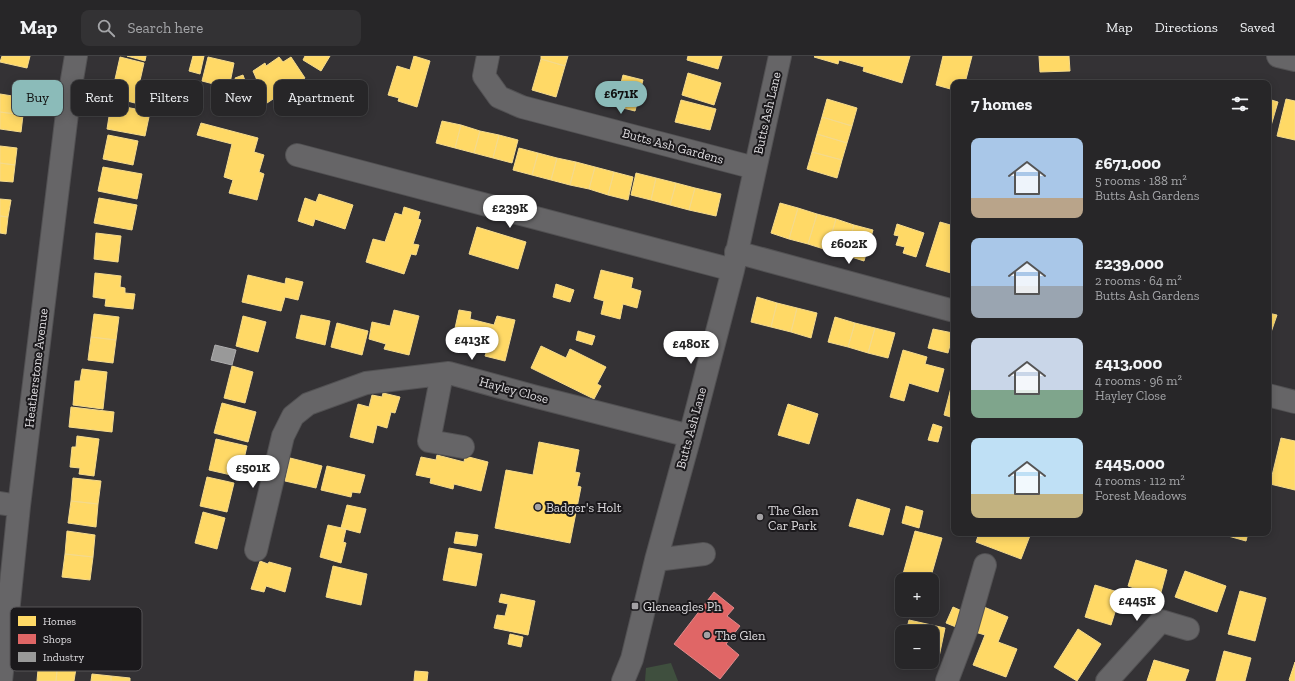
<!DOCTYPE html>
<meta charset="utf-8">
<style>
:root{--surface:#272628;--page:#333234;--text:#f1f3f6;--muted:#a4a5a8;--line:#434345;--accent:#8bbbb9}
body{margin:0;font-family:"Zilla Slab",serif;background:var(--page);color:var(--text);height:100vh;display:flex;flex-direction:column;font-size:15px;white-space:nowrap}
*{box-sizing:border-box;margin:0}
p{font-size:13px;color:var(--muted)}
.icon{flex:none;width:22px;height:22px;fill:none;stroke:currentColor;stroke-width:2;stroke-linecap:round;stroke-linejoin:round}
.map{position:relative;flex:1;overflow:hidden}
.sheet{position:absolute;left:951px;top:24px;width:320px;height:456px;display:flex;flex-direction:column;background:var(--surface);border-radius:8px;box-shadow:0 2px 10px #0003,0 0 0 1px var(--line)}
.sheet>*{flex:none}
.banner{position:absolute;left:12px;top:24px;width:380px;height:36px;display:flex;gap:8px}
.buttons{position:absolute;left:895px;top:517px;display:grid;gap:8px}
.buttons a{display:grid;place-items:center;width:44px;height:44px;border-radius:8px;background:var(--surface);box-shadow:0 2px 10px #0003,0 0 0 1px var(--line);font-size:20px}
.price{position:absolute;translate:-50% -34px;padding:0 9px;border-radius:14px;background:#fff;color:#222;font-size:13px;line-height:26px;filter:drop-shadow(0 1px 2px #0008)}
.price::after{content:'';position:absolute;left:50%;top:24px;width:12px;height:9px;margin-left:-6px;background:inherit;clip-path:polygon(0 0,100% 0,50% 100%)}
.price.current{background:var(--accent);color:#111}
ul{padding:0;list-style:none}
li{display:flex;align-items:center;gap:12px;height:100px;padding:0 20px}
li span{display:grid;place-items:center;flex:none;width:112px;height:80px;border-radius:8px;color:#555}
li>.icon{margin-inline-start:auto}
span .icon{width:48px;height:48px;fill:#fffc;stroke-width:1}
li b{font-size:17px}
h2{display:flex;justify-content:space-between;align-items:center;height:48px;padding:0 20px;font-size:17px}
.tag{padding:0 14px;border-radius:8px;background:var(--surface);box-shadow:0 2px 10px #0003,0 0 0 1px var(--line);font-size:14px;line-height:36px}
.tag.current{background:var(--accent);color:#111}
header{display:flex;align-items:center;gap:24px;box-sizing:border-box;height:56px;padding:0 20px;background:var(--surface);border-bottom:1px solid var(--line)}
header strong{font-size:19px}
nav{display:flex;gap:22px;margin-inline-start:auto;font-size:14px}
.search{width:280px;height:36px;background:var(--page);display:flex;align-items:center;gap:10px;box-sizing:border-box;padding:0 14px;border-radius:8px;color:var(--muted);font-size:15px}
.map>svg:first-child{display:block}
.green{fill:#3f4f3e}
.homes{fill:#ffd966;stroke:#f5da8b}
.shops{fill:#e06666;stroke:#e08a8b}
.industry{fill:#999;stroke:#aeadae}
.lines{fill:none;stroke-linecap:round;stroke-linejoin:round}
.minor-casing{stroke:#525153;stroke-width:24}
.minor{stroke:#666567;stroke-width:22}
.poi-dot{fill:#a3a1a4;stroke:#1b191c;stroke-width:1.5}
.labels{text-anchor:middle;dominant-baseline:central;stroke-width:4;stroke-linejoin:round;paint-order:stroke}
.street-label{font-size:13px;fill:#dfdde0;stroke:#1b191c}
.poi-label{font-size:13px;fill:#dfdde0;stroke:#1b191c;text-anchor:start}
.key{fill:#1b191c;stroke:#565457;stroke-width:1}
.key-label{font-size:11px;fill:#dfdde0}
</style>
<header>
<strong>Map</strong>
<div class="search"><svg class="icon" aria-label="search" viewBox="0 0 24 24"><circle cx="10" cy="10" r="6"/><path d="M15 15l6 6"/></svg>Search here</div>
<nav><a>Map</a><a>Directions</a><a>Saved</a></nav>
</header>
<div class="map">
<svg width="1295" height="625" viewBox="0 0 1295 625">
<rect width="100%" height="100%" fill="#343235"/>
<path class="green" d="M671,607L678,625H645L646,612Z"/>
<path class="homes" d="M2,0H30L27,12L0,6Z
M127,0H146L145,5Z
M193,0H204L200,18L189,15Z
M305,0H330L321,15L303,4Z
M414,0L430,5L417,51L398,45L399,42L388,39L397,10L410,14Z
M541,0H568L565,10L541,3Z
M688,0H722L718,13L687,4Z
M815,0H910L902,27L863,15L864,11L839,4L838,8L814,1Z
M943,0H972L965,27H954V34L936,29Z
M1039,0H1069L1070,15L1040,16Z
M120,1L144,7L135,47L111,41Z
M208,1L234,7L229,32L202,25Z
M279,1L283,6L291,1L305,22L267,47L253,15L265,7L266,10Z
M541,3L565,10L556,41L532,34Z
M688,17L721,27L714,49L682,39Z
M243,19L249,36L241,39L235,22Z
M623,19L643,24L635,55L615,50Z
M0,38L25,42L23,59L0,56Z
M827,43L857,52L852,70L822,61Z
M1268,43L1278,46L1268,80Z
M1286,43L1295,45V84L1277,80Z
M681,44L716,53L710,74L675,66Z
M111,48L150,56L145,80L107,73Z
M0,56L23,59L21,76L0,73Z
M822,61L852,70L847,87L817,78Z
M442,65L461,69L455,92L436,87Z
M201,67L258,82L254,96L264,99L259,116L264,118L257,144L229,137L233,124L224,121L232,88L197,79Z
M461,69L480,75L474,97L455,92Z
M480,75L499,79L493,102L474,97Z
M817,78L847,87L842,104L812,96Z
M108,79L138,85L133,109L103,103Z
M499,79L518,84L512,107L493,102Z
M0,90L17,92L15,109L0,107Z
M519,92L538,97L532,119L513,114Z
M812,96L842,104L837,122L807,113Z
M538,97L557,102L551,124L532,119Z
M557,102L576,106L570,129L551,124Z
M576,106L595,111L589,133L570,129Z
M0,107L15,109L13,126L0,125Z
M103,111L142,118L137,143L98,135Z
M595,111L614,116L608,139L589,133Z
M614,116L633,121L628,144L608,139Z
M636,117L656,122L651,144L631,139Z
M656,122L676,127L670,149L651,144Z
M676,127L695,132L689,154L670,149Z
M695,132L721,138L716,160L689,154Z
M319,138L353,149L345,173L315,163L313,170L298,165L305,142L316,146Z
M99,142L137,149L132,174L94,167Z
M0,143L11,144L8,161L0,160Z
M780,147L798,152L789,183L771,177Z
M404,151L420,156L418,163L421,164L413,188L419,189L416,199L411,198L404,218L366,206L373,183L385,186L395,157L402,159Z
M798,152L817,158L808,188L789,183Z
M817,158L836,163L827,194L808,188Z
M0,160L8,161L6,178L0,177Z
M836,163L854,169L845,199L827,194Z
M940,166L954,170V208L951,217L926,210Z
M897,168L924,177L916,201L903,197L905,191L896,189L899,180L894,179Z
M854,169L873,174L864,205L845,199Z
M477,171L526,186L518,213L469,198Z
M96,177L121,180L118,206L94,203Z
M601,214L633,222L631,232L641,235L637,252L623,248L620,263L601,258L604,245L594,242Z
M95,217L121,220L120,231L125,232V237L135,238L133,253L105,250L106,243L93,241Z
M248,219L285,228L286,222L303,226L298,244L285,241L281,255L242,246Z
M556,228L574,234L570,246L553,241Z
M757,241L777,247L771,271L751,266Z
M777,247L797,252L791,276L771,271Z
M797,252L817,257L811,282L791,276Z
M394,254L419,260L409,299L384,293L386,288L369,283L372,266L390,270Z
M459,254L471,256L470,263L494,269L497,260L515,264L505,305L485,300L487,294L452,286Z
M1268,257L1277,259L1268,285Z
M94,258L119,261L116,284L91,281Z
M301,259L330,265L325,289L296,282Z
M243,260L266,266L258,296L236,290Z
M835,261L855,267L848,291L828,286Z
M337,267L368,275L362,299L331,291Z
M855,267L875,272L868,297L848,291Z
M875,272L895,277L888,302L868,297Z
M933,273L953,277L948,297L928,292Z
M578,275L595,280L592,289L576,284Z
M91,281L116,284L113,307L88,304Z
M541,290L566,302L570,293L606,311L597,328L601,330L594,343L531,312Z
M903,294L927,301L925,308L944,313L938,336L909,327L904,345L890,341Z
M232,310L253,316L245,347L224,342Z
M82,313L107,316L103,353L73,349L75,325H80Z
M954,320V362L944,359Z
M383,337L400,341L395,357L391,356L387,372L377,369L373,387L350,381L358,348L369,351L372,339L382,341Z
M222,347L256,356L248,386L214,377Z
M788,348L818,358L809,388L778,379Z
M71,351L114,356L112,376L69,371Z
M933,368L942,371L938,386L928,384Z
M77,380L99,383L94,420L79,418L80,412L70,411L72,391H76Z
M1281,382L1295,385V434L1270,428Z
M216,383L247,390L240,421L209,414Z
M539,386L579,394L575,416L580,417L577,430L581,431L570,487L495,472L506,414L533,419Z
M437,399L464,406L465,400L488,406L481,435L454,428L453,433L430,427L431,422L416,419L421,401L436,404Z
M290,402L322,410L316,432L285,425Z
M327,410L365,419L360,437L352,436L351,441L321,434Z
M207,421L234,427L227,456L200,450Z
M73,422L101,425L98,448L71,445Z
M857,443L890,453L883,479L849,470Z
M71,445L98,448L96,471L68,467Z
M347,449L366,453L360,477L341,472Z
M906,450L923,455L919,472L902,467Z
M203,456L225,462L217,493L195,487Z
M328,469L346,473L343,486L346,487L341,507L320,501Z
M67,475L95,479L93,501L65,498Z
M915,475L942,482L930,524H925L903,518Z
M456,476L478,479L476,490L454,487Z
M979,477H1031L1021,503L976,486Z
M1222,477H1248L1246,485L1221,478Z
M449,492L482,498L476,530L443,524Z
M65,498L93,501L90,524L62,521Z
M1136,504L1167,514L1160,540L1128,530Z
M260,505L268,508L269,506L291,512L285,536L266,530L264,536L251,533Z
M333,510L367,518L361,549L326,541Z
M1185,515L1226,530L1217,556L1175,541Z
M1095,529L1121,537L1111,569L1085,561Z
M1240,535L1266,542L1255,585L1228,578Z
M501,538L535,545L528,579L494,572L497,559L505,560L508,548L499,546Z
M953,551L962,555L956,571L946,567Z
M984,551L1008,561L998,586L1017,593L1006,621L973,609L985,579L975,576Z
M909,564L945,572L939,601L932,600V576H906Z
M1078,573L1101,588L1077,625L1054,611Z
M510,578L523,581L521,591L508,588Z
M1224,595L1251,602L1245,625H1216Z
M39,602L58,604L56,625H37Z
M58,604L77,606L74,625H56Z
M1154,604L1189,614L1185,625H1147Z
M1295,606V625H1290L1289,624Z
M415,615L428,616L427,625H414Z
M92,618L111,620V625H91Z
M111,620L130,622V625H111Z"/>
<path class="shops" d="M714,536L734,552L727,560L740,570L726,588L739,599L720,623L674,588Z"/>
<path class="industry" d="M215,289L236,294L232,309L211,304Z"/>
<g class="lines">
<g class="minor-casing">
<path id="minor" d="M488,0L484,20L499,41L522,51L755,112
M1278,0L1295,4
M297,99L733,214
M736,196L954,255
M442,318L429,385L463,391
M1268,339L1295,346
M0,447L19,450
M256,494L283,380L293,360L308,348L366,327L449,317L533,340L690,380
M656,504L704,498
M1,625L19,450L69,41L76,0
M623,625L632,603L656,504L690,380L733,214L780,0
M947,625L967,572L985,509
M1107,625L1161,565L1188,573"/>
</g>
<use href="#minor" class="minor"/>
</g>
<g class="poi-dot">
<circle cx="538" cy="451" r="4"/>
<circle cx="760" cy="461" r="4"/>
<rect x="631" y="546" width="8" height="8" rx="2"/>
<circle cx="707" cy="579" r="4"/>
</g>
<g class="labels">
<g class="street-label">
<text transform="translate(767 57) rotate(-77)">Butts Ash Lane</text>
<text transform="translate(673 90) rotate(15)">Butts Ash Gardens</text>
<text transform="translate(36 312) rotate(-83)">Heatherstone Avenue</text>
<text transform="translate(514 334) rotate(15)">Hayley Close</text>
<text transform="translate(691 372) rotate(-75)">Butts Ash Lane</text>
</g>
<g class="poi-label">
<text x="546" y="451">Badger's Holt</text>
<text x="768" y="454">The Glen<tspan x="768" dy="15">Car Park</tspan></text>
<text x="643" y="550">Gleneagles Ph</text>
<text x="715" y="579">The Glen</text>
</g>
</g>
<rect x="10" y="551" width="132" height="64" rx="6" class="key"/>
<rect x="18" y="560" width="18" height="10" fill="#ffd966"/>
<rect x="18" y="578" width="18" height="10" fill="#e06666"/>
<rect x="18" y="596" width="18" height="10" fill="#999"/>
<g class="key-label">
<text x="43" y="569">Homes</text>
<text x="43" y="587">Shops</text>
<text x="43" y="605">Industry</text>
</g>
</svg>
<div class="buttons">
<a>+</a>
<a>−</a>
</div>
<b class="price current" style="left:621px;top:59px">£671K</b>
<b class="price" style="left:510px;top:173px">£239K</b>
<b class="price" style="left:849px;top:209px">£602K</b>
<b class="price" style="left:472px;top:305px">£413K</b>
<b class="price" style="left:691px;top:309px">£480K</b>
<b class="price" style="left:253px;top:433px">£501K</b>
<b class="price" style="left:1137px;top:566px">£445K</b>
<div class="banner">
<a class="tag current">Buy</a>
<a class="tag">Rent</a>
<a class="tag">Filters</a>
<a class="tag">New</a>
<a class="tag">Apartment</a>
</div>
<section class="sheet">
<h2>7 homes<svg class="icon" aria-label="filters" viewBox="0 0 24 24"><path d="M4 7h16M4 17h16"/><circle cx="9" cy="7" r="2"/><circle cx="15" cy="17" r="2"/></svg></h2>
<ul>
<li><span style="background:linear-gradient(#a9c7e8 75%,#b9a48a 0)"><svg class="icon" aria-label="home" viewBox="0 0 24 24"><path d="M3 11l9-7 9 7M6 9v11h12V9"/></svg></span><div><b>£671,000</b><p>5 rooms · 188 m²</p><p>Butts Ash Gardens</p></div></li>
<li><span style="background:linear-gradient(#a9c7e8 60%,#9aa5b1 0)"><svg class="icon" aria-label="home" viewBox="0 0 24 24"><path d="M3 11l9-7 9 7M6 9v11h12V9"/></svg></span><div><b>£239,000</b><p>2 rooms · 64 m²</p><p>Butts Ash Gardens</p></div></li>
<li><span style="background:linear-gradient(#c9d6e8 65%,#7fa58c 0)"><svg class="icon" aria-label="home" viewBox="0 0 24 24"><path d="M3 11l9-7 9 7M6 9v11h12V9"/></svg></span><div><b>£413,000</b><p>4 rooms · 96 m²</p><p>Hayley Close</p></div></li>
<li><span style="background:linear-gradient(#bfe0f5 70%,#c2b280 0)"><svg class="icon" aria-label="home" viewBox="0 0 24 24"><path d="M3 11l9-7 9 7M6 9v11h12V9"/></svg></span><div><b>£445,000</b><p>4 rooms · 112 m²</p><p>Forest Meadows</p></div></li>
</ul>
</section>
</div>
